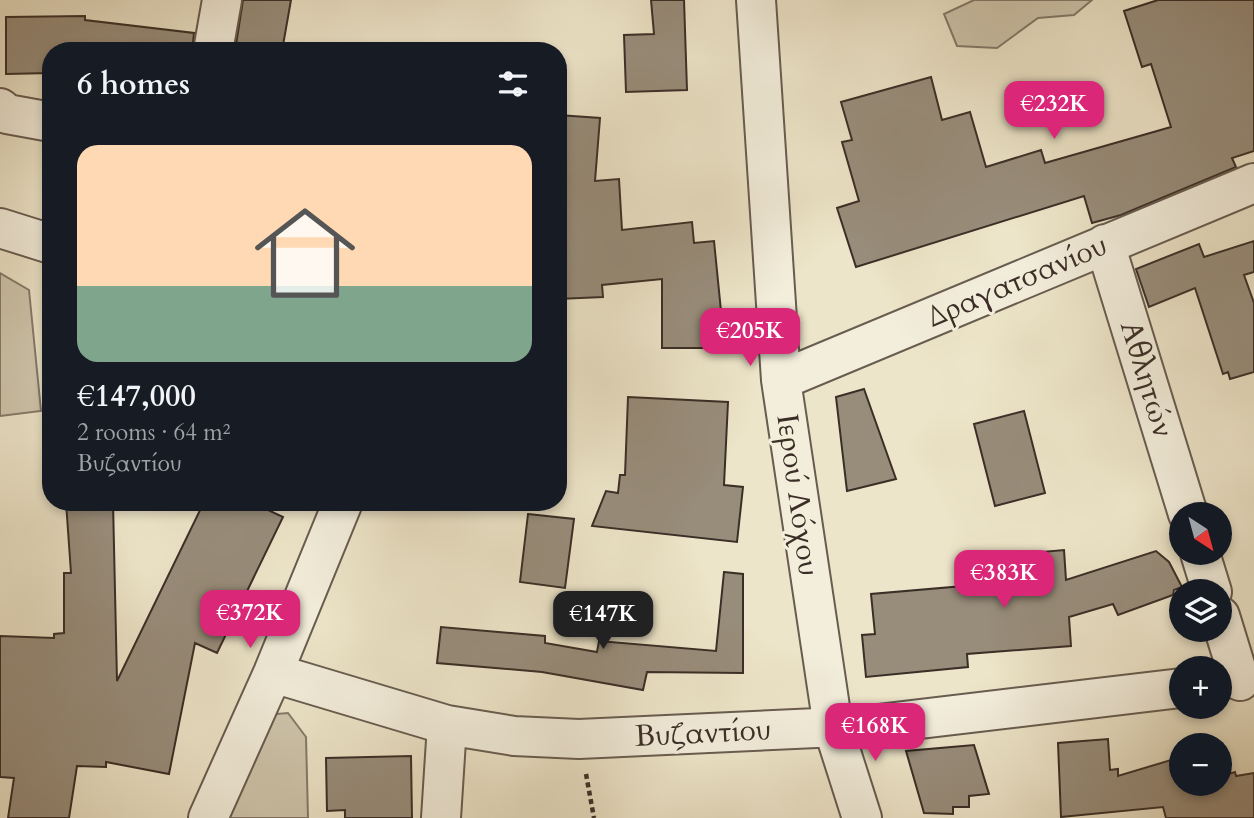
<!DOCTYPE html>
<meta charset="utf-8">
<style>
:root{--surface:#171b24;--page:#20242c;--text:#f1f3f6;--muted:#9ea1a6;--line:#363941;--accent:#db2777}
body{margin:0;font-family:Cardo,serif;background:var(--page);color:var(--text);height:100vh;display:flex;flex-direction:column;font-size:26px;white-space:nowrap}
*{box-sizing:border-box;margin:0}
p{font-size:23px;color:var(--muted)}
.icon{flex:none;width:38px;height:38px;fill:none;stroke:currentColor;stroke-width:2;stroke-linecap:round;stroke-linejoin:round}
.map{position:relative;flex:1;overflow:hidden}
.panel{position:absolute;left:42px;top:42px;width:525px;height:469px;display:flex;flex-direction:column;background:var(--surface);border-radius:28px;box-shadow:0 4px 10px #0003}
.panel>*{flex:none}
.needle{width:46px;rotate:144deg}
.fabs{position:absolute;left:1169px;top:502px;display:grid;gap:14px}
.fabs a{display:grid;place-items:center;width:63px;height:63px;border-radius:50%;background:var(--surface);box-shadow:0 4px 10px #0003;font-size:35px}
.price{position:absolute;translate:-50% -60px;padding:0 16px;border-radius:14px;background:var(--accent);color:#fff;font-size:23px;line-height:46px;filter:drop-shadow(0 2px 4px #0008)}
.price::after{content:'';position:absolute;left:50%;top:42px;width:21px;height:16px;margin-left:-10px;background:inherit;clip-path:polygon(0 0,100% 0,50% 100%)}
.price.selected{background:#222;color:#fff}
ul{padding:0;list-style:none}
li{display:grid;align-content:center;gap:14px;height:371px;padding:0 35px}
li+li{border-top:2px solid var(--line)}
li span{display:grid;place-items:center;height:217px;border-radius:21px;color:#555}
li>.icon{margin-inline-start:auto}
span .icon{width:126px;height:126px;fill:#fffc;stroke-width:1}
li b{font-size:30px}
h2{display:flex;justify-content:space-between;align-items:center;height:84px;padding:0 35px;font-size:30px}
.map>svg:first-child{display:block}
.green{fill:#cfc6ad;stroke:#857a6a;stroke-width:2}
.building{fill:#988d7b;stroke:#3b2e27;stroke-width:2}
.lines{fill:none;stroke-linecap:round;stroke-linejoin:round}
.minor-casing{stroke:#685c50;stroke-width:42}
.path{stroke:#3b2e27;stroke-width:4.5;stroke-dasharray:5 3.5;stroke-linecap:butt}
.minor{stroke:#f3eedc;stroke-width:38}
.labels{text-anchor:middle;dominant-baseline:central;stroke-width:6;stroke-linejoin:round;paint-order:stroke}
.street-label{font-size:30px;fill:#3b2e27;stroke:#f3eedc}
</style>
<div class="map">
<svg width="1254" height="818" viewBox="0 0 1254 818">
<rect width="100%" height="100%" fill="#ede5c9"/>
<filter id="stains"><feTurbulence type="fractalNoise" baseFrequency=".00286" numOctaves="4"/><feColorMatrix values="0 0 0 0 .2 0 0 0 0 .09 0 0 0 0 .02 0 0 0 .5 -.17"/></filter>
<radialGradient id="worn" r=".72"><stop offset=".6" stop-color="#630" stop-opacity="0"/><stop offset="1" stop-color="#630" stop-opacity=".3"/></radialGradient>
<path class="green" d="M974,0H1092L1074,15L1038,18L997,48L957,46L944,14Z
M0,273L29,290L41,411L0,416Z
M288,713L306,737L308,818H225L265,715Z"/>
<path class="building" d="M243,0H291L282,51H235Z
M651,0H684L687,90L626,92L624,35L654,34Z
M1158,0H1254V151L1232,158L1236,167L1121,215L1092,223L1084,196L856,267L837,208L859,201L842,142L852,140L841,102L931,77L942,120L970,112L986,167L1041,150L1045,163L1171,127L1151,64L1142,67L1124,11Z
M85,16V20L194,33L192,51H51V73L6,74V17Z
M558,115L600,118L595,181L619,179L622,230L692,222L694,243L714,241L721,311H727L726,348H662V279L602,285L603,297L558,299Z
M1254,241V272L1244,275L1254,303V372L1230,379L1228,372L1223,374L1195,288L1149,307L1136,269L1199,244L1204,257Z
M864,389L896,479L847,491L836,397Z
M628,397L728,402L724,485L743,487L737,542L592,526L606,491L618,493L620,475H625Z
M1024,411L1045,493L995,506L974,424Z
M66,502H113L117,681L204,502H251L283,517L217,653L195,643L169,774L106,762V767L77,766L69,818H8L14,778L0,777V636L54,638V634L64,633V573H71Z
M528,514L574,519L565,588L520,582Z
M1064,550L1066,580L1156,551L1169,562L1182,587L1174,590L1173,595L1118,615L1113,604L1069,617L1071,646L967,654L968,667L866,677L862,635L875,634L871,594L975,585L972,561L998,556Z
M724,572L743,574V673L647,672L643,690L542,672L437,663L441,627L545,636V643L597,652L599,641L716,651Z
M1108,739L1110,770L1118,769V776L1181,757V784H1220V770L1222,776L1235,772L1236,776L1254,773V818H1166L1163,807L1061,817L1058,743Z
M974,745L989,794L969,796V807H953V814L924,813L906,751Z
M411,756L412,818H345V810L327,811L326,758Z"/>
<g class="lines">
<g class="minor-casing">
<path id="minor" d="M756,0L781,380L833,727L862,818
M213,51L222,0
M0,108L7,114L51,122
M0,228L51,244
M1105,244L1188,514
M781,380L1254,183
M1200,553L1212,592
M1220,616L1240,681
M273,673L447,725L514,736L579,739L861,726L1181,688
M208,818L273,673L343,502
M441,818L447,725"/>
</g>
<path class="path" d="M586,774L594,818"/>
<use href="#minor" class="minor"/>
</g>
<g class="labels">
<g class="street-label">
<text transform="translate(1017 281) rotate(-23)">Δραγατσανίου</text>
<text transform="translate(1147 379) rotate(73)">Αθλητών</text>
<text transform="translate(798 495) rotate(82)">Ιερού Λόχου</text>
<text transform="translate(703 733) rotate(-3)">Βυζαντίου</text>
</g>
</g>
<rect width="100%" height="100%" filter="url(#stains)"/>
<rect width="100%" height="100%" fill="url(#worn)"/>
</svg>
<div class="fabs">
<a><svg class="needle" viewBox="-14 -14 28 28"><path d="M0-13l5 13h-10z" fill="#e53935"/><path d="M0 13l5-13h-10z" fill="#9ea1a6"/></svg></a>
<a><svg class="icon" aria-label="layers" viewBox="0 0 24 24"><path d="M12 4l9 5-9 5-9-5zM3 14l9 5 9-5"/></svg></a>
<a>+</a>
<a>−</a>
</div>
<b class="price" style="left:1054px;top:141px">€232K</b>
<b class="price" style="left:750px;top:368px">€205K</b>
<b class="price" style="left:1004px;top:610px">€383K</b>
<b class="price" style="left:250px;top:650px">€372K</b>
<b class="price selected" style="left:603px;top:651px">€147K</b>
<b class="price" style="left:875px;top:763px">€168K</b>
<section class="panel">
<h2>6 homes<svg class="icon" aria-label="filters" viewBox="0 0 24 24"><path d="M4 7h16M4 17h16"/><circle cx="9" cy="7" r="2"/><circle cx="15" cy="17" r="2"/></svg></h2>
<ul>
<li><span style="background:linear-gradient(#ffd9b3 65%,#7fa58c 0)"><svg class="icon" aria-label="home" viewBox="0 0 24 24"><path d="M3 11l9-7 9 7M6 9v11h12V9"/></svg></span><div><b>€147,000</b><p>2 rooms · 64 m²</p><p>Βυζαντίου</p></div></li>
</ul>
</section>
</div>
